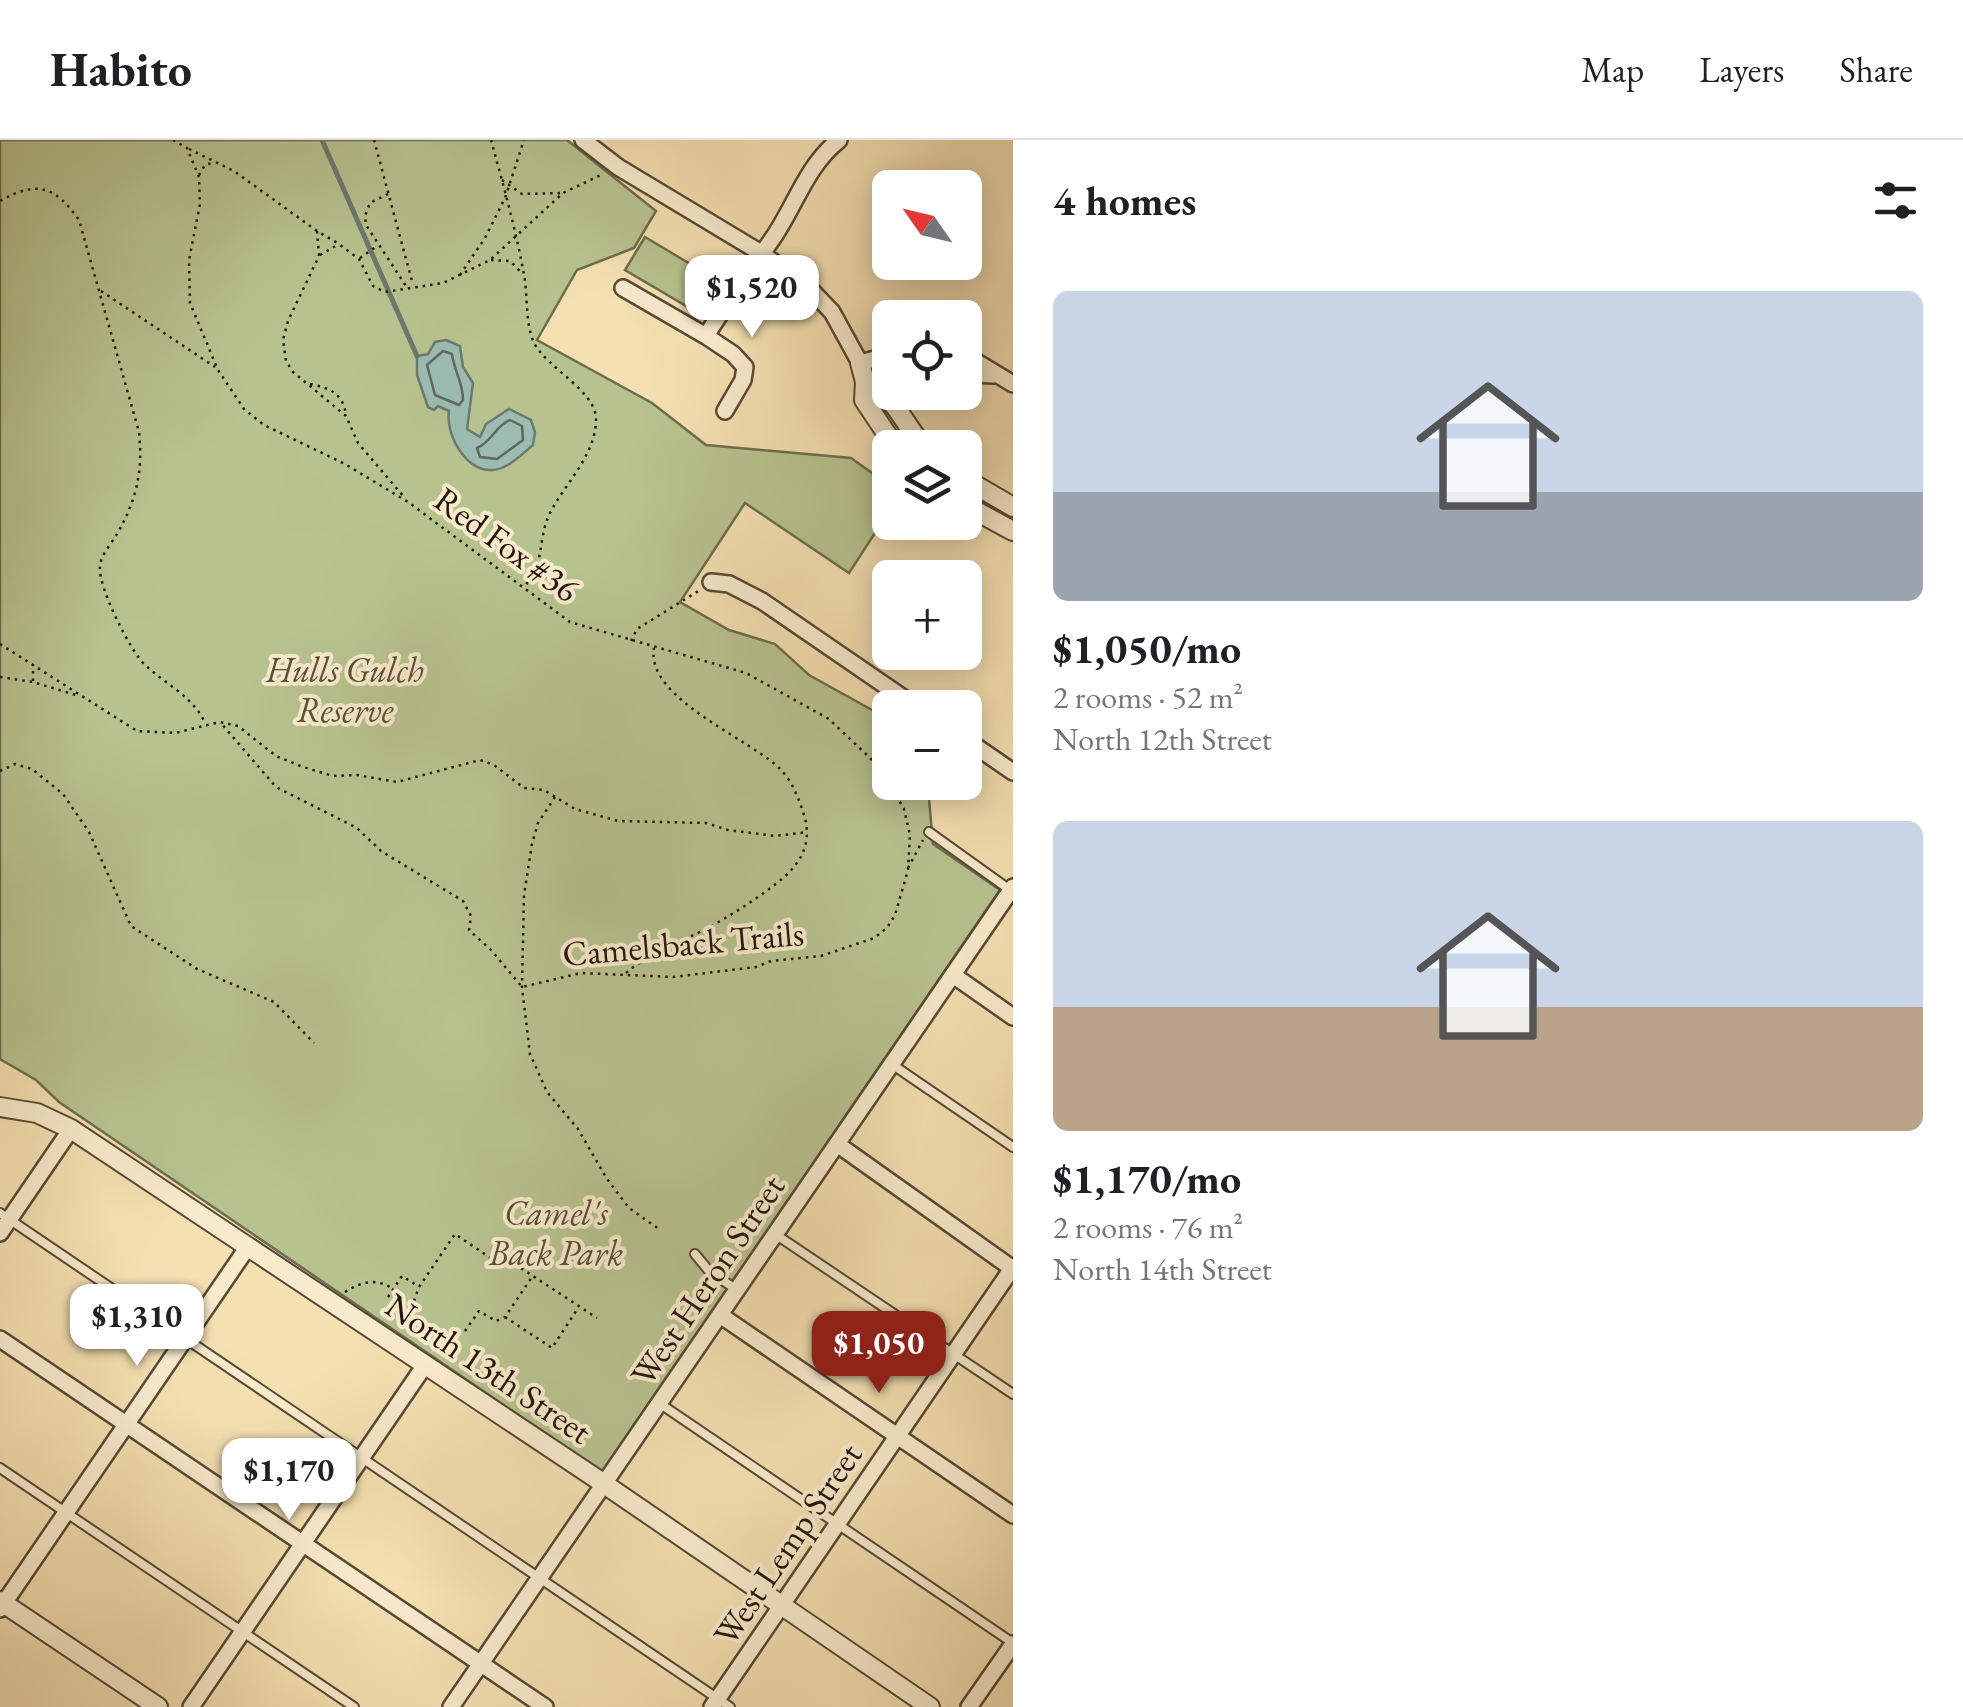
<!DOCTYPE html>
<meta charset="utf-8">
<style>
:root{--surface:#fff;--page:#f6f6f6;--text:#202124;--muted:#757577;--line:#e0e0e0;--accent:#8f2418}
body{margin:0;font-family:"EB Garamond",serif;background:var(--page);color:var(--text);height:100vh;display:flex;flex-direction:column;font-size:38px;white-space:nowrap}
*{box-sizing:border-box;margin:0}
p{font-size:32px;color:var(--muted)}
.icon{flex:none;width:55px;height:55px;fill:none;stroke:currentColor;stroke-width:2;stroke-linecap:round;stroke-linejoin:round}
.map{position:relative;flex:1;overflow:hidden}
.details{display:flex;flex-direction:column;background:var(--surface);width:950px}
.details>*{flex:none}
.needle{width:65px;rotate:304deg}
.tools{position:absolute;left:872px;top:30px;display:grid;gap:20px}
.tools a{display:grid;place-items:center;width:110px;height:110px;border-radius:15px;background:var(--surface);box-shadow:0 5px 25px #0003;font-size:50px}
.price{position:absolute;translate:-50% -85px;padding:0 22px;border-radius:20px;background:#fff;color:#222;font-size:32px;line-height:65px;filter:drop-shadow(0 2px 5px #0008)}
.price::after{content:'';position:absolute;left:50%;top:60px;width:30px;height:22px;margin-left:-15px;background:inherit;clip-path:polygon(0 0,100% 0,50% 100%)}
.price.on{background:var(--accent);color:#fff}
ul{padding:0;list-style:none}
li{display:grid;align-content:center;gap:20px;height:530px;padding:0 40px}
li span{display:grid;place-items:center;height:310px;border-radius:15px;color:#555}
li>.icon{margin-inline-start:auto}
span .icon{width:180px;height:180px;fill:#fffc;stroke-width:1}
li b{font-size:42px}
h2{display:flex;justify-content:space-between;align-items:center;height:120px;padding:0 40px;font-size:42px}
header{display:flex;align-items:center;gap:60px;box-sizing:border-box;height:140px;padding:0 50px;background:var(--surface);border-bottom:2px solid var(--line)}
header strong{font-size:48px}
nav{display:flex;gap:55px;margin-inline-start:auto;font-size:35px}
main{display:flex;flex:1;min-height:0}
.map>svg:first-child{display:block}
.green{fill:#b7c38f;stroke:#6d6c4e;stroke-width:2.5}
.water{fill:#9cbcb1;stroke:#6c796f;stroke-width:2.5}
.lines{fill:none;stroke-linecap:round;stroke-linejoin:round}
.shore{stroke:#60685e;stroke-width:2.5}
.stream{stroke:#6c796f;stroke-width:5}
.service-casing{stroke:#574835;stroke-width:12}
.minor-casing{stroke:#574835;stroke-width:20}
.tertiary-casing{stroke:#574835;stroke-width:22}
.path{stroke:#23150c;stroke-width:2.5;stroke-dasharray:2.5 5;stroke-linecap:butt}
.service{stroke:#f8ebcc;stroke-width:8}
.minor{stroke:#f8ebcc;stroke-width:15}
.tertiary{stroke:#f8ebcc;stroke-width:18}
.labels{text-anchor:middle;dominant-baseline:central;stroke-width:8;stroke-linejoin:round;paint-order:stroke}
.street-label{font-size:35px;fill:#23150c;stroke:#f8ebcc}
.park-label{font-size:35px;font-style:italic;fill:#57523a;stroke:#f8ebcc}
</style>
<header>
<strong>Habito</strong>
<nav><a>Map</a><a>Layers</a><a>Share</a></nav>
</header>
<main>
<div class="map">
<svg width="1013" height="1567" viewBox="0 0 1013 1567">
<rect width="100%" height="100%" fill="#f4e0b1"/>
<filter id="stains"><feTurbulence type="fractalNoise" baseFrequency=".002" numOctaves="4"/><feColorMatrix values="0 0 0 0 .2 0 0 0 0 .09 0 0 0 0 .02 0 0 0 .5 -.17"/></filter>
<radialGradient id="worn" r=".72"><stop offset=".6" stop-color="#630" stop-opacity="0"/><stop offset="1" stop-color="#630" stop-opacity=".3"/></radialGradient>
<path class="green" d="M0,0H567L656,71L634,108L577,130L537,200L652,263L706,305L851,318L890,346V370L849,433L745,363L680,462L729,490L775,504L809,535L890,580V642L922,643L929,659L933,704L1000,750L602,1332L59,962L36,940L0,919Z
M645,97L712,137L693,170L625,130Z"/>
<path class="water" d="M446,200L460,206L463,227L473,243L467,289L480,297L486,284L509,269L531,280L535,292L533,305C522,314 507,330 492,330C466,332 445,294 449,271L438,266L434,270L428,267L417,235V216L428,214L435,202Z"/>
<g class="lines">
<path class="shore" d="M443,211L452,214C454,231 463,242 463,260L459,265L435,255L427,225Z
M510,280L522,286L523,300L497,319L480,317L477,308C492,302 495,286 510,280Z"/>
<path class="stream" d="M322,0L417,216"/>
<g class="service-casing">
<path id="service" d="M929,692L1010,750
M893,925L1013,1007
M0,1073L730,1567
M775,1094L1013,1254
M695,1114L709,1131L737,1150
M659,1263L1013,1503
M0,1328L354,1567"/>
</g>
<g class="minor-casing">
<path id="minor" d="M583,0L618,27L761,113L808,147L832,172L860,223L890,215
M623,148L706,196
M965,215L1013,244
M965,234L994,235
M725,271L743,240L745,227L733,214L706,196C727,162 750,131 773,98C795,66 807,25 839,0
M711,442L729,444L762,461L918,568
M965,599L1013,632
M953,835L1013,877
M837,1004L1013,1129
M0,1093L71,989
M720,1175L1013,1375
M0,1199L545,1567
M0,1469L247,1108
M191,1567L425,1225
M451,1567L1013,747
M712,1567L1013,1127
M969,1567L1013,1504"/>
</g>
<g class="tertiary-casing">
<path id="tertiary" d="M860,223L865,242L864,260L896,308
M865,242C895,254 903,284 925,308
M965,339L1013,367
M965,365L1013,391
M0,967L37,973L71,989L594,1337L930,1567
M0,1461L158,1567"/>
</g>
<path class="path" d="M173,0L187,8L199,37L200,64L189,120L190,163L218,230L244,269L264,285L345,324L408,362L570,482L746,533L829,579L871,619L887,639L904,669L910,695L908,730L895,775L887,788L874,798L821,816L771,821L756,827L673,837L581,833L522,847L491,810L469,790L471,776L463,761L381,711L357,688L276,647L220,582
M374,0L413,145
M491,0C503,44 516,90 524,135C528,156 525,183 534,203C547,228 596,251 596,279C596,316 564,344 549,375C537,403 546,419 525,446
M189,9L234,31L317,91L339,104L359,119L373,146L385,152L443,143L490,120L563,53L603,34
M199,35L205,25L215,22
M502,40L522,54L563,53
M388,54L370,63L365,76L366,85L406,146
M0,61C37,40 55,46 79,80L139,292C143,331 137,359 117,394C111,404 100,416 100,427C98,447 130,510 144,524C164,543 192,556 204,581
M317,91L319,116L288,181L283,200L286,221L293,232L346,276L358,303L404,357
M320,115L339,104
M360,118L377,106
M491,120L510,121L522,133
M460,135L485,98L505,58L524,0
M101,151L215,227
M310,244C330,248 342,253 346,274
M631,501L637,489L700,450
M0,504L137,591L175,593L220,582L238,586L276,616L303,627L333,636L357,635L397,642L480,620L494,625L524,648L544,650L575,669L618,681L706,683L728,690L775,696L808,692
M0,537L33,542L76,555
M33,541V525
M0,631L15,624L32,629L63,654L89,692L131,786L197,829L274,862L314,903
M555,657L538,683L532,704L524,755L522,847L530,914L547,952L578,989L607,1039L629,1068L659,1089
M908,728L923,700
M626,833C651,812 678,803 706,789C730,776 755,760 777,743C799,726 812,706 805,678C800,662 793,642 781,630C753,600 645,559 654,508
M345,1152C363,1141 375,1138 394,1149
M388,1157L402,1136L418,1146
M414,1161L419,1147L455,1094L501,1125L510,1121L597,1178
M505,1177L552,1208L578,1168
M465,1191L479,1171L496,1181L505,1177L532,1137"/>
<use href="#service" class="service"/>
<use href="#minor" class="minor"/>
<use href="#tertiary" class="tertiary"/>
</g>
<g class="labels">
<g class="street-label">
<text transform="translate(507 404) rotate(36)">Red Fox #36</text>
<text transform="translate(683 803) rotate(-5)">Camelsback Trails</text>
<text transform="translate(707 1140) rotate(-56)">West Heron Street</text>
<text transform="translate(489 1228) rotate(34)">North 13th Street</text>
<text transform="translate(787 1404) rotate(-56)">West Lemp Street</text>
</g>
<g class="park-label">
<text x="345" y="529">Hulls Gulch<tspan x="345" dy="40">Reserve</tspan></text>
<text x="556" y="1072">Camel's<tspan x="556" dy="40">Back Park</tspan></text>
</g>
</g>
<rect width="100%" height="100%" filter="url(#stains)"/>
<rect width="100%" height="100%" fill="url(#worn)"/>
</svg>
<div class="tools">
<a><svg class="needle" viewBox="-14 -14 28 28"><path d="M0-13l5 13h-10z" fill="#e53935"/><path d="M0 13l5-13h-10z" fill="#757577"/></svg></a>
<a><svg class="icon" aria-label="locate" viewBox="0 0 24 24"><circle cx="12" cy="12" r="6"/><path d="M12 2v4M12 18v4M2 12h4M18 12h4"/></svg></a>
<a><svg class="icon" aria-label="layers" viewBox="0 0 24 24"><path d="M12 4l9 5-9 5-9-5zM3 14l9 5 9-5"/></svg></a>
<a>+</a>
<a>−</a>
</div>
<b class="price" style="left:752px;top:200px">$1,520</b>
<b class="price" style="left:137px;top:1229px">$1,310</b>
<b class="price on" style="left:879px;top:1256px">$1,050</b>
<b class="price" style="left:289px;top:1383px">$1,170</b>
</div>
<section class="details">
<h2>4 homes<svg class="icon" aria-label="filters" viewBox="0 0 24 24"><path d="M4 7h16M4 17h16"/><circle cx="9" cy="7" r="2"/><circle cx="15" cy="17" r="2"/></svg></h2>
<ul>
<li><span style="background:linear-gradient(#c9d6e8 65%,#9aa5b1 0)"><svg class="icon" aria-label="home" viewBox="0 0 24 24"><path d="M3 11l9-7 9 7M6 9v11h12V9"/></svg></span><div><b>$1,050/mo</b><p>2 rooms · 52 m²</p><p>North 12th Street</p></div></li>
<li><span style="background:linear-gradient(#c9d6e8 60%,#b9a48a 0)"><svg class="icon" aria-label="home" viewBox="0 0 24 24"><path d="M3 11l9-7 9 7M6 9v11h12V9"/></svg></span><div><b>$1,170/mo</b><p>2 rooms · 76 m²</p><p>North 14th Street</p></div></li>
</ul>
</section>
</main>
